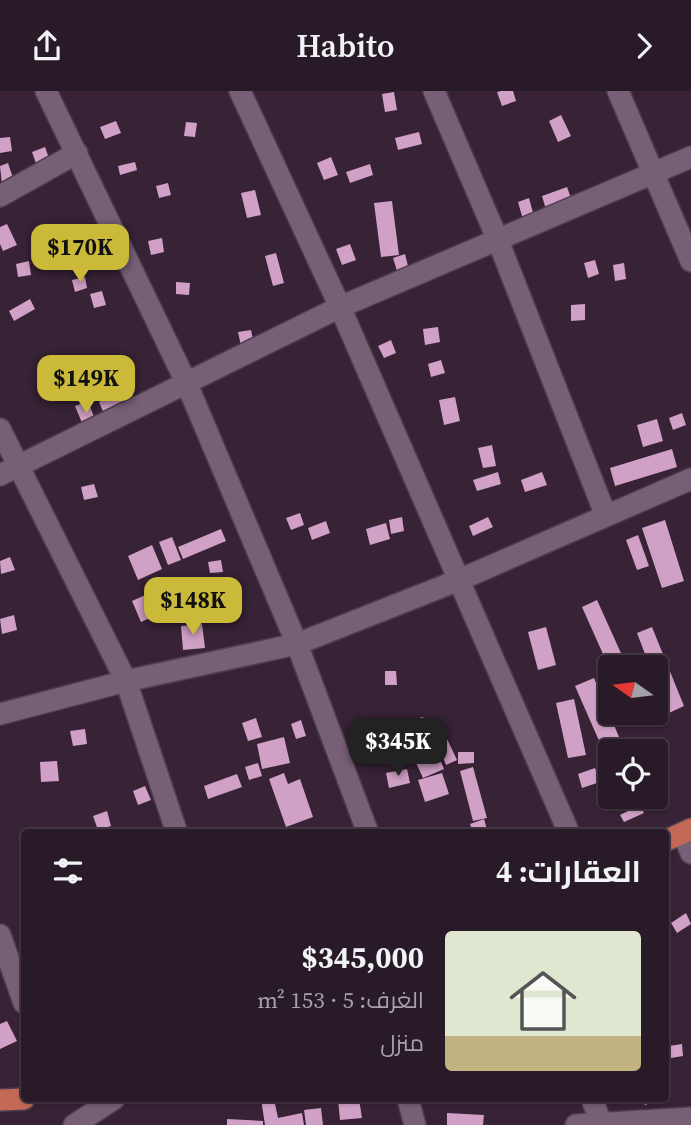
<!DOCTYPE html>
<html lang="ar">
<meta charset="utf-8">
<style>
:root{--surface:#291a28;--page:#312330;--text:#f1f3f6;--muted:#a5a1a8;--line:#453845;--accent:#cbba39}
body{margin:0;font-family:"Source Serif 4",Cairo,serif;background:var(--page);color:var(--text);direction:rtl;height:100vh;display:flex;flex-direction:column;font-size:26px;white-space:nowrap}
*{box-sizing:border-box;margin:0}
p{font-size:23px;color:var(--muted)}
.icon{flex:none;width:38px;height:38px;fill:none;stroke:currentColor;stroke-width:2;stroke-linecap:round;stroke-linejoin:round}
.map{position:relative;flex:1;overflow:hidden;direction:ltr}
.drawer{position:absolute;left:21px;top:738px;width:648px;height:273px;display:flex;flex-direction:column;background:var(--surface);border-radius:7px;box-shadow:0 2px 5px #0004,0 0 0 2px var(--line);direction:rtl}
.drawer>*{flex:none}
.needle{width:46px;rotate:284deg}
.fabs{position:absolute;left:598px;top:564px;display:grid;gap:14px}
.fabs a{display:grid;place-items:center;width:70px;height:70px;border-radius:7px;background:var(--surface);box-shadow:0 2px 5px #0004,0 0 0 2px var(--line);font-size:35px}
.price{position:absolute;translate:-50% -60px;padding:0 16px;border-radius:14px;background:var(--accent);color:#111;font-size:23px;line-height:46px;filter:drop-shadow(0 2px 4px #0008)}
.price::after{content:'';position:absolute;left:50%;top:42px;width:21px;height:16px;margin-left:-10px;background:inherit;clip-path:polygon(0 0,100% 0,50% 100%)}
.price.active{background:#222;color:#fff}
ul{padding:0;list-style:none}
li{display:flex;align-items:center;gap:21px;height:175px;padding:0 28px}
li+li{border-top:2px solid var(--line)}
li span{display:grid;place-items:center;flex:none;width:196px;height:140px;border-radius:7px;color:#555}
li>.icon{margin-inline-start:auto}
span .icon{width:84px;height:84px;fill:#fffc;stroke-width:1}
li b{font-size:30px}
h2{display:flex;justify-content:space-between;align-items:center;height:84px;padding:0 28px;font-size:30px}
header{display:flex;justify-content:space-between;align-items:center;height:91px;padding:0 28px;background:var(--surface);font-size:32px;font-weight:600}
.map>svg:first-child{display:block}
.building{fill:#d1a0c6}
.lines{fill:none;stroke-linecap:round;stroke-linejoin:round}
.minor-casing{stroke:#4f3d4e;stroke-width:24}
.major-casing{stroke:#4f3d4e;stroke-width:24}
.minor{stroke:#775f76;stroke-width:21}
.major{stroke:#c36956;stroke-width:21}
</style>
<header><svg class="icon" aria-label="forward" viewBox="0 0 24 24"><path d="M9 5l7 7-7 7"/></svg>Habito<svg class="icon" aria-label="share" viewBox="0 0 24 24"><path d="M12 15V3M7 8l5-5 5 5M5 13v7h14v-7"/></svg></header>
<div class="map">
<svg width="691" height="1034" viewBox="0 0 691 1034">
<rect width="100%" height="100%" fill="#372236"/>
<path class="building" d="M501,0H513L516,10L502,15L497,1Z
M394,1L397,19L385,21L382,3Z
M561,24L571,45L558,51L549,30Z
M116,30L121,42L105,48L100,36Z
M186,31L197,32L195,46L184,45Z
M419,41L422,53L398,59L395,47Z
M10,46L12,60L0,62V47Z
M45,56L51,73L38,78L32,61Z
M331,66L338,84L324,89L317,72Z
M135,71L137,79L120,84L118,75Z
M8,72L14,90L2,94L0,75Z
M370,73L373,84L350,92L346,81Z
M168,92L171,104L159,107L156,95Z
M567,96L573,113L547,122L542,105Z
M255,99L261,124L247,127L241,102Z
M529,107L535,129L524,132L518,111Z
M392,110L399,164L381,166L374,112Z
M7,133L17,154L3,160L0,153V136Z
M162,147L164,161L151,164L148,150Z
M350,153L356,169L342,174L336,158Z
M276,162L284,192L273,195L265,165Z
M405,163L409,179L398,183L393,167Z
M595,169L599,183L588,187L584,172Z
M29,170L31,184L18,186L16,173Z
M624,172L626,188L615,190L613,174Z
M85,186L87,197L75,201L72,189Z
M176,191L190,192L189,204L176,203Z
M102,200L106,214L94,217L90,203Z
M30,208L35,218L14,230L9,220Z
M585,213V229L571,230V214Z
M438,236L440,251L425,254L423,238Z
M251,239L254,253L241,255L238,241Z
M391,249L396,262L384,267L378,255Z
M441,269L445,282L431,286L428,273Z
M129,297L135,311L105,325L99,311Z
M455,306L460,330L444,334L439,309Z
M88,310L97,334L85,339L75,315Z
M682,322L686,334L673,339L669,327Z
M657,328L663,350L643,356L637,334Z
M492,354L496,375L483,377L478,357Z
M672,358L677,376L615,395L610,377Z
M498,381L501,393L477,400L473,389Z
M542,381L547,394L525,401L521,389Z
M94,393L98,406L84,409L81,396Z
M300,422L304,434L291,439L286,427Z
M402,426L404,440L391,443L389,429Z
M488,426L493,436L473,445L469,435Z
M665,429L684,490L662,497L642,437Z
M326,430L330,442L312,449L308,437Z
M386,432L390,448L370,454L366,438Z
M221,438L226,450L183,468L178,456Z
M638,444L649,475L637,479L626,449Z
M172,446L181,469L168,474L159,451Z
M152,454L162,478L138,489L128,465Z
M10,466L15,479L1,483L0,470Z
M221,469L223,481L210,482L208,471Z
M154,500L163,521L141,531L132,510Z
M597,509L625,571L611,576V581L582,516Z
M14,524L17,539L2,543L0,528Z
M202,533L205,557L183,559L181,535Z
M546,536L556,574L538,579L528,541Z
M652,536L684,615L669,622L656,591V576H650L637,542Z
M385,580H396L397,594H385Z
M594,587L625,660H611V677L575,595Z
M574,608L586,664L568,667L556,612Z
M423,626L432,655L419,659L411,629Z
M256,627L262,646L248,650L242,632Z
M301,629L306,645L296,648L291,633Z
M389,637L393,650L373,655L370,642Z
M85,638L87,653L73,655L70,640Z
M284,646L290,672L262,678L257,653Z
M447,648L457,669L446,674L437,652Z
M435,656L444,678L423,687L413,665Z
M458,661H474V672L458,673Z
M57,670L59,690L41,691L40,671Z
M258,672L262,685L249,689L245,676Z
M473,676L487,727L473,730L460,680Z
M595,677L600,691L582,697L578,683Z
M407,678L410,692L389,697L386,682Z
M284,682L288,693L300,688L313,726L286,736L269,688Z
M442,682L449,703L425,711L418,689Z
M237,683L242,696L208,708L204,695Z
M145,695L151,709L138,714L133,700Z
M640,714L644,722L624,731L620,724Z
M107,720L111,735L98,739L93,725Z
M484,728L488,742H473L470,733Z
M686,822L691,833L677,842L671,832Z
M7,930L17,950L0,958V933Z
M682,953L683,965L671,967L669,955Z
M261,1008H274L278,1027L302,1022L304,1034H265Z
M338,1008H359L362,1027L340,1029Z
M513,1008H523V1013H513Z
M642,1008H654L655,1010L645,1014Z
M321,1017L323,1034H306L304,1019Z
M447,1022L484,1024L483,1034H447Z
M227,1028L263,1030V1034H227Z"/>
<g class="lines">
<g class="minor-casing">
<path id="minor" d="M46,0L186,291L297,553L368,742
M240,0L340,216L569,742
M434,0L497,147L606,425
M618,0L691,170
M0,105L77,62
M0,338L126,590L177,742
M0,384L340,216L691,66
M0,623L126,590L297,553L459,489L691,388
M683,742L691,762
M0,844L24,912
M408,1008L415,1034
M592,1008L601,1032
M74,1034L114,1008
M576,1034L691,1027"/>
</g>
<g class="major-casing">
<path id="major" d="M665,750L691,738
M0,1009L24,1008"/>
</g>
<use href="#minor" class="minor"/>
<use href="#major" class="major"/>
</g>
</svg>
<div class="fabs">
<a><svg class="needle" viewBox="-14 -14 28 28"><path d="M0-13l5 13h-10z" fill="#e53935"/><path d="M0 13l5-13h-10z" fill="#a5a1a8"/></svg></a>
<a><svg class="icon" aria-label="locate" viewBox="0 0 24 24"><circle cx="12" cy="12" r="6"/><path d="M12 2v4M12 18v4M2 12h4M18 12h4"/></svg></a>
</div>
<b class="price" style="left:80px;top:193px">$170K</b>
<b class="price" style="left:86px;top:324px">$149K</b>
<b class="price" style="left:193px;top:546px">$148K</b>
<b class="price active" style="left:398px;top:687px">$345K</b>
<section class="drawer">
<h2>العقارات: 4<svg class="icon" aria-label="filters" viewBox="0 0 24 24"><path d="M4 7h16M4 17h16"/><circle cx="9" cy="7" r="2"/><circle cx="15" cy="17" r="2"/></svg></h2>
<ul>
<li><span style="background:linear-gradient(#dfe7d0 75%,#c2b280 0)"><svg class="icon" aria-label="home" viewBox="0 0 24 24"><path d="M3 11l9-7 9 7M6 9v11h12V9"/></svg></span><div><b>$345,000</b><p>الغرف: 5 · 153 m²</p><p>منزل</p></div></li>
</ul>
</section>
</div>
